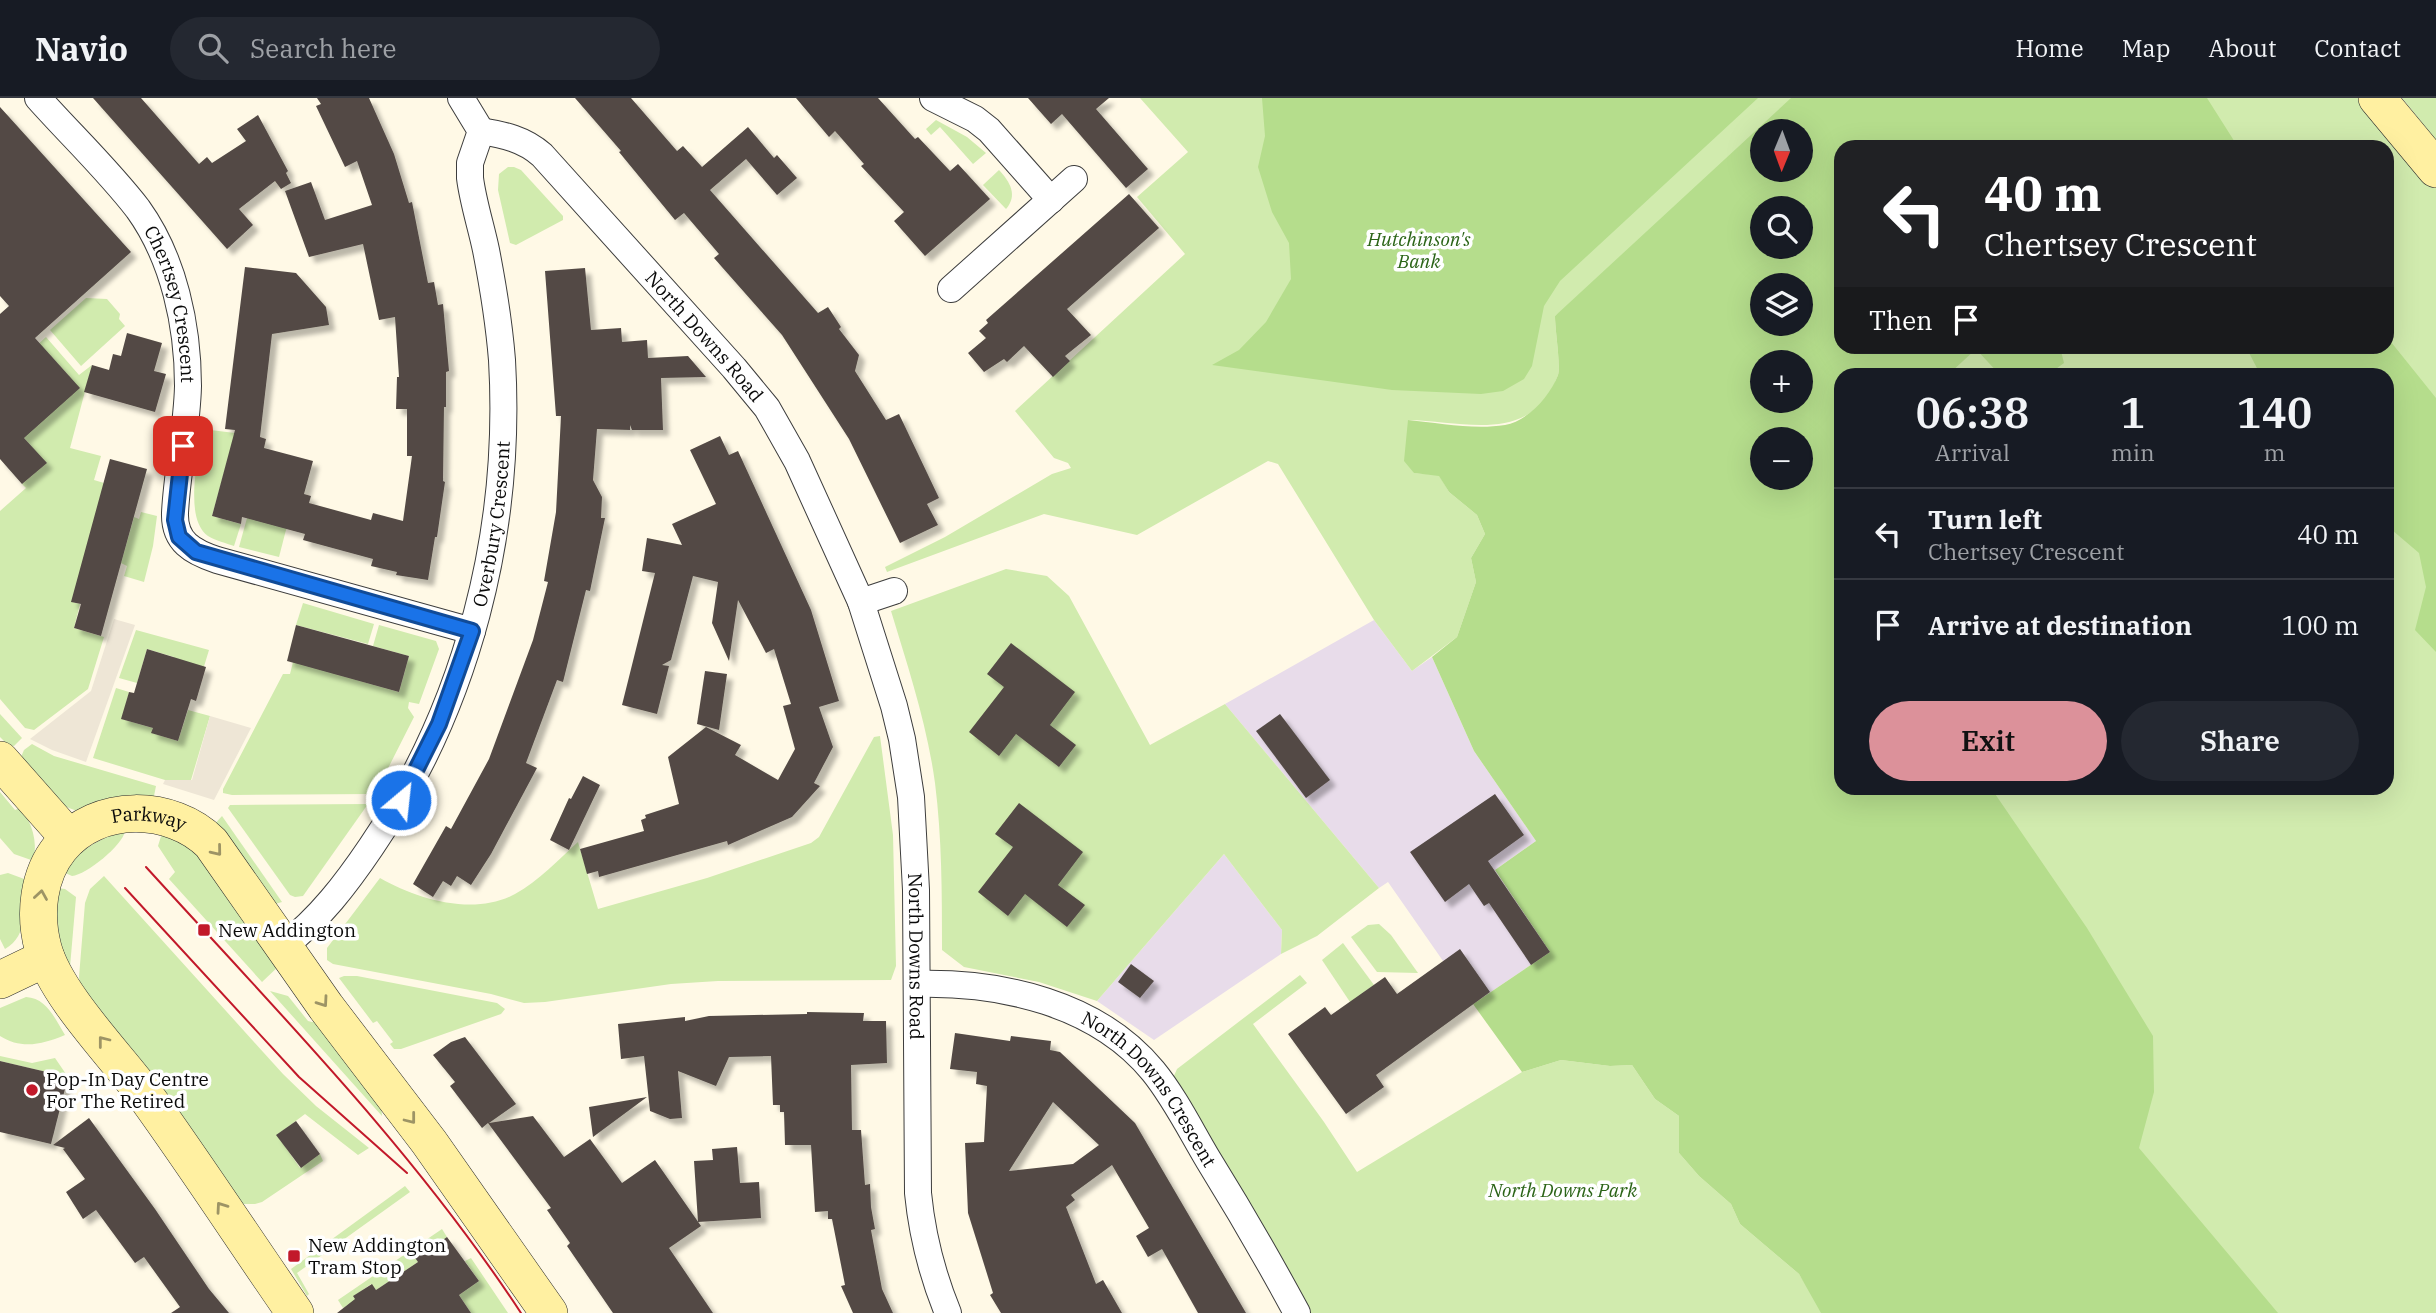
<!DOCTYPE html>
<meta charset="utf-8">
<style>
:root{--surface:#171b24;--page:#242831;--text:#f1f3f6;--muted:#9ea1a6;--line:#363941;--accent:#dc919a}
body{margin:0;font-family:"IBM Plex Serif",serif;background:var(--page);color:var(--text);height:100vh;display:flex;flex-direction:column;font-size:26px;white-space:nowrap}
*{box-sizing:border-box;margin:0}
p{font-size:23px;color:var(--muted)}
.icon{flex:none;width:38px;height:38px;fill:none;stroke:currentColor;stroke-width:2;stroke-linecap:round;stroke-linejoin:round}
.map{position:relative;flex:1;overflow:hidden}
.details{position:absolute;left:1834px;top:270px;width:560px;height:427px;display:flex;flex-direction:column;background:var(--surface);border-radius:21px;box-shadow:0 7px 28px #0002}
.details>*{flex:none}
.top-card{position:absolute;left:1834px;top:42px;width:560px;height:214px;border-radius:21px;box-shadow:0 7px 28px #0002;background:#202124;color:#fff;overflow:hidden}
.needle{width:46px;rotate:181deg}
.fabs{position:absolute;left:1750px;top:21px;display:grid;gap:14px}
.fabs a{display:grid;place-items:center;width:63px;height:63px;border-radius:50%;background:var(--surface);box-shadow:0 7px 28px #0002;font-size:35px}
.pin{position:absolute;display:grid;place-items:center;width:60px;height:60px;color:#fff;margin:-30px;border-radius:14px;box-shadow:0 4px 10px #0006}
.me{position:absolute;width:77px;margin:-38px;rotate:28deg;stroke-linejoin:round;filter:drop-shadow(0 0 5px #0008)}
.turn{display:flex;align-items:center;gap:24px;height:147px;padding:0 35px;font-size:32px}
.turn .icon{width:91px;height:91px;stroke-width:2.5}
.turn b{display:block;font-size:49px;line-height:60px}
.then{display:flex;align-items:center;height:66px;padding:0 35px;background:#0003;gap:14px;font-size:26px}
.eta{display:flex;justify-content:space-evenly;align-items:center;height:119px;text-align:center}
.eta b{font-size:42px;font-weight:600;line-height:49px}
.button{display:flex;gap:14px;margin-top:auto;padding:14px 35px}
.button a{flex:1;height:80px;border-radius:42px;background:var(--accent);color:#111;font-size:28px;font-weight:600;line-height:80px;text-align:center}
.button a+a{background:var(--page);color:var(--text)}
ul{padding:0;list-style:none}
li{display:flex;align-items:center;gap:21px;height:91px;padding:0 35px;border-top:2px solid var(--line)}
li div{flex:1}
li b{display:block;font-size:26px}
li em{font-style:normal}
header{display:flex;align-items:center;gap:42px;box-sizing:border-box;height:98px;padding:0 35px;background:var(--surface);border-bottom:2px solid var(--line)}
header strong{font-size:33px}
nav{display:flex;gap:38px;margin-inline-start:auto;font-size:24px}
.search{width:490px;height:63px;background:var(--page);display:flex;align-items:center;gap:18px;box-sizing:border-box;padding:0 24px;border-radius:38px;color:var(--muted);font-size:26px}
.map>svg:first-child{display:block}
</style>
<header>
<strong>Navio</strong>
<div class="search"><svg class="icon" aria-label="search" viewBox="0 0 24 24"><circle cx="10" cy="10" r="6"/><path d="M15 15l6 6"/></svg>Search here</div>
<nav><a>Home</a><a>Map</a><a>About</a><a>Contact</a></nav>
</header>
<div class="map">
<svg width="2436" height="1215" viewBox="0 0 2436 1215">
<defs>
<filter id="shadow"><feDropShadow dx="6" dy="6" stdDeviation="2" flood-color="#0004"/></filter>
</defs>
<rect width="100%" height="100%" fill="#fff9e6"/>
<g fill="#e8dcea">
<polygon points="1374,522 1412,573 1432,559 1474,653 1536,743 1495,772 1550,854 1473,906 1388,784 1379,790 1225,606"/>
<polygon points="1224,756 1282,832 1281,856 1154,942 1097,903"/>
</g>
<g fill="#d1ebae" fill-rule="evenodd">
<path d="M 1140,0 L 2362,0 L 2436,89 L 2436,1215 L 1910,1215 L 1563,212 L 1555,218 C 1555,232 1561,268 1558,277 C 1532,348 1464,323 1408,322 L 1414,375 L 1439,377 L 1449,394 L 1477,417 L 1485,436 L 1471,460 L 1476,484 L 1457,539 L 1412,573 L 1374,522 L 1278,366 L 1268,363 L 1137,437 L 1044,416 L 887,474 L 885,469 L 945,439 L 1052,376 L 1071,370 L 1068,365 L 1054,360 L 1015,313 L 1185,156 L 1137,99 L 1188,54 ZM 1762,33 L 1801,33 L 1801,72 L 1762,72 ZM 1841,49 L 2387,49 L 2387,248 L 1841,248 ZM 1762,110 L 1801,110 L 1801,149 L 1762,149 ZM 1762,187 L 1801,187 L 1801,226 L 1762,226 ZM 1762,264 L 1801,264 L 1801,303 L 1762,303 ZM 1841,276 L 2387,276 L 2387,690 L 1841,690 ZM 1762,341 L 1801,341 L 1801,380 L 1762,380 Z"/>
<polygon points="2402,0 2436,0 2436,42"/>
<polygon points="936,22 967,39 986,55 973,66 940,29 931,37 926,31"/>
<polygon points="508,69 514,69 521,72 563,118 563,122 516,147 510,145 498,92 499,76"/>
<path d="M 999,72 C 1010,84 1018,97 1006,111 L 983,87 Z"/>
<polygon points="86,200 107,201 120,216 119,221 125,228 81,268 50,232"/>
<polygon points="46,239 79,277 92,267 70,350 101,358 94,382 104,385 72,504 80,506 74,530 104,539 88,591 34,632 25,630 0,601 0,413 26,390 22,386 46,365 24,340 69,278 48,255 0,281"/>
<path d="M 202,331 L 235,335 L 212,418 L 241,426 L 234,448 C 226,445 216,443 208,438 C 183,420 199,359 202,331 Z"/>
<polygon points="294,401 279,459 239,449 247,420"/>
<polygon points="141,414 157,418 153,448 144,484 124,478 127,468 121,465 134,419 139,421"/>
<path d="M 1006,471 L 1047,478 L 1069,498 L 1150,647 L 1225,606 L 1379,790 L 1317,838 L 1281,856 L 1282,832 L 1224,756 L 1097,903 L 1039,884 L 964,869 L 942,852 C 942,796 942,740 935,685 C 927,626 908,569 891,513 Z"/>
<polygon points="303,505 374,526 368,546 296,527"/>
<polygon points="379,527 436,543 439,551 419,606 409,604 408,610 414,619 375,696 232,697 223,695 223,691 283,576 290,576 293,564 399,594 409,558 373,548"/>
<polygon points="136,532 209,552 202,575 172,566 174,559 147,551 137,585 119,580"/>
<polygon points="116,590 129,594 122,621 153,630 152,635 178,643 188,612 210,618 191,682 165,682 93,660"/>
<polygon points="0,616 22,640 14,648 8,647 0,639"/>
<path d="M 880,638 L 893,737 L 896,868 L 891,882 L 718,883 L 671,886 L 545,904 L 524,905 L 491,896 L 333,866 L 327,862 L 327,850 L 380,780 C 418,802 475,818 515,796 C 539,783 559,761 578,744 L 598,811 L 707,780 L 811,745 L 819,739 L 874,639 Z"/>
<path d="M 32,646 L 54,658 L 156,688 L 154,698 L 136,699 L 79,713 C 53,709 36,678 21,659 L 24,652 Z"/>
<path d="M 0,694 L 15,712 L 20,710 C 33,726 37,742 34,763 L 14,756 L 0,740 Z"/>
<polygon points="368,706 303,798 295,799 290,797 228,710 230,707"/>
<polygon points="222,718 282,804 275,806 213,728"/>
<path d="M 125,733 C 123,747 86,777 72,778 L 63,774 C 80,751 98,741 125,733 Z"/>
<polygon points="162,735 195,752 281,866 262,884 169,781 175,774 158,748"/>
<path d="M 8,775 L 27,782 C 25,805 29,838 5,851 L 0,841 L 0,777 Z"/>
<polygon points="104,778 283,976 316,1008 369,1050 358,1057 305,1016 277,1037 300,1070 320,1056 323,1063 262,1104 255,1106 239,1106 80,888 79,879 85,805 90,791"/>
<polygon points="57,790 65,791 76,799 70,869 55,843"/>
<polygon points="1379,826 1391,837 1418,875 1377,874 1351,839 1368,827"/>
<polygon points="1343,845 1374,887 1350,904 1322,862"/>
<polygon points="1300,877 1307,885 1253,926 1324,1024 1357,1074 1522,974 1561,962 1610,968 1632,967 1655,1001 1679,1018 1679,1055 1699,1078 1731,1106 1740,1126 1799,1176 1821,1211 1821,1215 1309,1215 1173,980 1177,971"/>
<polygon points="344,878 357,878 497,905 505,911 501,916 401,951 394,951 390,946 393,944 377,923 373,925 339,880"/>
<polygon points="270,893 288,898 308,923 312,924 321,921 381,1007 382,1018"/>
<path d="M 26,899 C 47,900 55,921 65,937 C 43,946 22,952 0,938 L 0,910 Z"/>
<polygon points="0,958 32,965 55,960 68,979 0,963"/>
<polygon points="405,1088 410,1094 297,1175 309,1196 307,1198 291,1171"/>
<polygon points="442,1131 447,1139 434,1148 431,1145 414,1157 418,1164 376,1192 371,1186 354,1198 356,1202 343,1210 338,1202"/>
<polygon points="471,1160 508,1215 471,1215 459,1197 479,1183 465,1163"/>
</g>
<g fill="#b5dd8c" fill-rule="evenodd">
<polygon points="1262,0 1758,0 1560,183 1544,208 1532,268 1524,281 1503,293 1481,296 1392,292 1212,267 1239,252 1266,224 1291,181 1289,145 1272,114 1258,69 1265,38"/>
<path d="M 1791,0 L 2207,0 L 2238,49 L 2039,49 L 2034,47 L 2031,49 L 1841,49 L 1841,248 L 2060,249 L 2064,265 L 2049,276 L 1999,276 L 1976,251 L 1949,276 L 1841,276 L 1841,690 L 1991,690 L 2087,830 L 2153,938 L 2154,994 L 2139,1050 L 2278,1215 L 1821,1215 L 1799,1176 L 1740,1126 L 1731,1106 L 1699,1078 L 1679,1055 L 1679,1018 L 1655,1001 L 1632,967 L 1610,968 L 1561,962 L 1522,974 L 1473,906 L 1550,854 L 1495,772 L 1536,743 L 1474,653 L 1432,559 L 1457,539 L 1476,484 L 1471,460 L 1485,436 L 1477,417 L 1449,394 L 1439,378 L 1414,375 L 1404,363 L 1408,322 C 1439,325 1474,332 1505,327 C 1528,323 1550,298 1558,277 C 1561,268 1555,232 1555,218 ZM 1762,33 L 1801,33 L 1801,72 L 1762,72 ZM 1762,110 L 1801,110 L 1801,149 L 1762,149 ZM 1762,187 L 1801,187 L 1801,226 L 1762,226 ZM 1762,264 L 1801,264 L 1801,303 L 1762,303 ZM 1762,341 L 1801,341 L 1801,380 L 1762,380 Z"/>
<polygon points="2387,239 2436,300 2436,554 2415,532 2426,489 2419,455 2392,432 2387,432 2387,276 2260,276 2246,249 2387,248"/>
</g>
<g fill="#eee6d6">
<polygon points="114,521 135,527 86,664 52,652 30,641 91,593"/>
<polygon points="210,618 251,630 214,702 163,686 165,682 192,682"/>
</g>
<g fill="#534a45" fill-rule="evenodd" filter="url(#shadow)">
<polygon points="93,0 141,0 199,66 207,59 212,65 246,43 237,31 258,17 288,73 286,75 291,85 281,91 275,83 239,111 253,127 227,151"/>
<polygon points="317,0 369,0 394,56 409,105 412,104 428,185 434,184 438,207 443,206 449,273 446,274 446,309 444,309 443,383 445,384 437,439 435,439 428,482 396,477 397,474 371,468 373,461 303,442 305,436 242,419 241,426 212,418 235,332 225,331 245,169 296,175 326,209 329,227 272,236 260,339 266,341 264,350 313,363 304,396 311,398 309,405 371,422 373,415 403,423 412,358 407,358 407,311 396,311 397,279 399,279 395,219 379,222 363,146 309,159 285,93 311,84 325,122 372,107 357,63 345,69 316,8 321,6"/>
<polygon points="575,0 631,0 677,53 683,48 702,69 748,29 774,60 777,57 797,80 777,97 746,61 710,92 818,215 828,209 841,229 839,231 859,257 855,273 886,322 899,316 939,400 927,406 938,427 900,445 849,341 782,237 714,160 719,156 684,115 675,122 619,54 621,53"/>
<polygon points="796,0 878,0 915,41 918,39 950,73 958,66 990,101 925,158 894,123 904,114 861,68 864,66 835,33 829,39"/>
<polygon points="1028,0 1109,0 1096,11 1148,71 1126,90 1062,16 1051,26"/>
<polygon points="0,9 131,154 35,240 80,290 24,340 47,365 22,386 0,361 0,216 9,208 0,198"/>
<polygon points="1129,96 1159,130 1067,211 1091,237 1065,258 1070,263 1053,279 1024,248 1007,264 1004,261 984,274 968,255 986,240 979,233 988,225 986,222"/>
<polygon points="585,170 591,232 621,230 622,244 647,242 648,260 688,258 706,279 661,280 663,332 632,332 630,327 630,332 597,331 593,382 602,399 601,420 605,420 590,493 586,492 563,584 557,582 526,665 537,670 491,756 471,787 457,778 451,788 443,783 433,799 413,786 446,728 451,731 489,661 533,542 548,484 544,483 556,414 561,318 556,318 545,173"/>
<polygon points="127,235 162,245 154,273 166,276 155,314 84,294 92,267 109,272 113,256 121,258"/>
<polygon points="720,338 729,357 738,353 811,512 839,603 819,609 833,649 814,685 820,688 792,719 728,747 727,743 599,779 598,773 587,776 580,751 644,733 641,722 646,720 645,717 679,706 668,659 706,629 741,647 735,657 778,682 795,651 783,608 791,606 774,551 766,555 738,502 729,563 712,525 718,484 693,478 671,562 662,567 669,568 657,616 622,607 655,475 642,473 647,440 682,447 672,426 716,406 690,352"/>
<polygon points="110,361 147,371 101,538 74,530 81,506 71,504"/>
<polygon points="296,527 409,558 399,594 287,563"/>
<polygon points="1011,545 1075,594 1050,627 1076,647 1059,669 1016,636 999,658 969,634 1004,589 987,576"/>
<polygon points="147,551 206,569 196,603 191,601 178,643 151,635 153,630 121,621 129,594 134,595"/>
<polygon points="705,573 727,576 719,632 697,626"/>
<polygon points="1280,616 1330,682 1306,700 1256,633"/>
<polygon points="583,678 600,687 569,752 550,742 569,700 571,701"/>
<polygon points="1495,696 1524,737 1488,763 1550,854 1531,867 1489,805 1484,808 1469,786 1445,804 1410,754"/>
<polygon points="1019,705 1083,754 1058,787 1085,807 1067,829 1025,796 1008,818 978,794 1013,749 995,736"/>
<polygon points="1460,851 1490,894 1376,977 1384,989 1346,1016 1288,936 1325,909 1331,917 1385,879 1397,896"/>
<polygon points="1131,866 1154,883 1140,900 1118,884"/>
<polygon points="807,914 864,915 863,923 886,923 887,965 851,967 852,1032 861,1032 865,1087 870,1086 871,1109 875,1131 871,1132 882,1191 893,1215 853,1215 841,1188 845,1187 832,1121 828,1121 828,1113 815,1114 811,1047 785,1047 784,1014 780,1014 780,1007 773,1007 771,958 729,959 716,988 678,973 682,1020 670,1021 650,1013 644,958 621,961 618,926 685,919 685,923 709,918 807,916"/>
<path d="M 955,935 L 1010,943 L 1011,938 L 1051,943 L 1050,952 L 1060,954 L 1135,1025 L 1246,1215 L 1198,1215 L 1162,1151 L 1148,1159 L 1136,1138 L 1149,1130 L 1112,1067 L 1071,1097 L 1075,1102 L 1066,1109 L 1096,1186 L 1103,1182 L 1122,1215 L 1001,1215 L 990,1197 L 993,1195 L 968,1115 L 965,1045 L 984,1044 L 987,988 L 976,986 L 977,974 L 950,971 ZM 1053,1004 L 1099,1047 L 1073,1066 L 1009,1073 Z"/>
<polygon points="465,939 516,1006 489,1025 533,1018 564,1059 590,1041 622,1085 655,1062 701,1128 669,1150 713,1215 613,1215 567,1148 570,1145 547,1112 551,1110 488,1025 482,1030 450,988 455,984 433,957 451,944"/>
<polygon points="0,963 68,979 51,1046 0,1034"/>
<polygon points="647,999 593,1039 589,1009"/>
<polygon points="89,1020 155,1111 209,1191 229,1215 171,1215 180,1209 144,1159 135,1165 96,1112 83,1121 66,1094 85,1081 63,1051 65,1050 53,1047"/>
<polygon points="296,1023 320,1056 301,1070 276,1037"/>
<polygon points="737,1049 740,1085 759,1084 761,1120 698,1124 694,1063 713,1062 712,1051"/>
<polygon points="447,1139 479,1183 459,1197 471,1215 337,1215 355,1201 353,1198 372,1186 376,1192 418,1164 413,1157 432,1145 434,1148"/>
</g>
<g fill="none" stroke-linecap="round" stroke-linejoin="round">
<defs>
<g id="street">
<path id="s1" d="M 38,0 C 71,37 108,72 138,111 C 174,161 188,228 188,288 C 187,331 177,373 175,415 C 174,444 193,454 217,462 L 472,533"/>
<polyline points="933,0 975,21 989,32 1051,102"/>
<path id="s2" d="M 481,33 C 504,37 524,41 542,57 L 734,270 L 767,310 L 797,363 L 861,504 L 894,608 L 902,641 L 911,699 L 916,792 L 918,1095 C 922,1136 932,1176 948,1215"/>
<polyline points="951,191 1074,81"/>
<polyline points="861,504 894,493"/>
<path id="s3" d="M 284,848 C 320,820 346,786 371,749 C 468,607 512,433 502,262 C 499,225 493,188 486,152 C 481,128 473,104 470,80 L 470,65 L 481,33 L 461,0"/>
<path id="s4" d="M 917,886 C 1002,884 1097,905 1153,973 C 1175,1000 1191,1033 1209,1063 C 1240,1113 1269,1163 1297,1215"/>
</g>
<g id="secondary">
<polyline points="2377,0 2436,71"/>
<polyline points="0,662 69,740"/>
<polyline points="0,882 46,860"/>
<path id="s5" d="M 295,1215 C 245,1143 197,1069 145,997 C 116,958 55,896 43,850 C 34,816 38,777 60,750 C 97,704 172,706 211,745 L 326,909 L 429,1044 L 549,1215"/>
</g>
</defs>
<use href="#street" stroke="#3d3d3d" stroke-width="28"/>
<use href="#secondary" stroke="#2c2c2c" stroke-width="38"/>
<use href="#street" stroke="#fff" stroke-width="26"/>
<use href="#secondary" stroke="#fff0a1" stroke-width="37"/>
<g stroke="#c2192a" stroke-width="2">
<path d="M 146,769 C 276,912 414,1052 521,1215"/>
<polyline points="125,790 299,979 407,1075"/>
</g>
</g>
<defs><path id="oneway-chevron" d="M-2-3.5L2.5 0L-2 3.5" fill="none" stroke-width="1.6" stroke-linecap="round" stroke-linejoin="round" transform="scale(1.75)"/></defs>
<g stroke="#9d9465">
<use href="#oneway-chevron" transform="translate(217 753) rotate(51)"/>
<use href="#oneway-chevron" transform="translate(41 797) rotate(-81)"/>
<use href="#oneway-chevron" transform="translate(323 904) rotate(55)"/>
<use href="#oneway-chevron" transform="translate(103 943) rotate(-128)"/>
<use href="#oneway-chevron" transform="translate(411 1021) rotate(52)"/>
<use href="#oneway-chevron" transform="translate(221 1109) rotate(-125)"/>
</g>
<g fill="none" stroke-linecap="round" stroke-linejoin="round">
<defs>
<polyline id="route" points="183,348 175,422 179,439 196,454 472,533 439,626 401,702"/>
</defs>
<use href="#route" stroke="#114b97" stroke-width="18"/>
<use href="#route" stroke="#1a73e8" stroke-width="12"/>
</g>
<g fill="#c2192a" stroke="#fff" stroke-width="2.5">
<rect x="197" y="825" width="14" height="14" rx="3.5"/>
<circle cx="32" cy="992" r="7"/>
<rect x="287" y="1151" width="14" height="14" rx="3.5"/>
</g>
<g text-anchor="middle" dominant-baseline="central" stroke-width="7" stroke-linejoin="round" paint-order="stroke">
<g font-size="19" font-style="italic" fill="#2b6417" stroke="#fff">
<text x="1419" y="141">Hutchinson's<tspan x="1419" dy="22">Bank</tspan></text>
<text x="1563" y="1092">North Downs Park</text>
</g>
<g font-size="19" fill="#0a0a0a" stroke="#fff">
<text stroke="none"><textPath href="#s1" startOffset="252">Chertsey Crescent</textPath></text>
<text stroke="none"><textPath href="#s2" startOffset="310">North Downs Road</textPath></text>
<text stroke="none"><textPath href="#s3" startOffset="481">Overbury Crescent</textPath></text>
<text stroke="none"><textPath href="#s5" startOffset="649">Parkway</textPath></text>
<text stroke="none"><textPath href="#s2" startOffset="982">North Downs Road</textPath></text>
<text stroke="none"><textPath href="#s4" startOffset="271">North Downs Crescent</textPath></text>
</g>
<g font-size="19" fill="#0a0a0a" stroke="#fff" text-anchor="start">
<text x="218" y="832">New Addington</text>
<text x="46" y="981">Pop-In Day Centre<tspan x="46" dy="22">For The Retired</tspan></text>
<text x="308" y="1147">New Addington<tspan x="308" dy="22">Tram Stop</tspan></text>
</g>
</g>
</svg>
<div class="fabs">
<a><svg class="needle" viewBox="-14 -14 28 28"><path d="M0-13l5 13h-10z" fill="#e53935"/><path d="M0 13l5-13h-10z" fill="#9ea1a6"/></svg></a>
<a><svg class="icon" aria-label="search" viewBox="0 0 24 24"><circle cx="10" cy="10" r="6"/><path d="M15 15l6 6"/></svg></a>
<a><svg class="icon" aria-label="layers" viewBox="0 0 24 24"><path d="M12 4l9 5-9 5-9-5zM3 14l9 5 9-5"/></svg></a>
<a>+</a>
<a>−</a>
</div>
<div class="pin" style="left:183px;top:348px;background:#d93025"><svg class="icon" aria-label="arrive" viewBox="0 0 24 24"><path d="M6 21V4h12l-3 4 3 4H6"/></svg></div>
<svg class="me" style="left:401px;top:702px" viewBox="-20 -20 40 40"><circle r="17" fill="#1a73e8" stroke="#fff" stroke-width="3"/><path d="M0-11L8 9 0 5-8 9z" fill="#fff"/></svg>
<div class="top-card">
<div class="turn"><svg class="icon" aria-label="left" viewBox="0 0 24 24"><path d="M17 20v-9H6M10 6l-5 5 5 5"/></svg><div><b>40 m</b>Chertsey Crescent</div></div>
<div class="then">Then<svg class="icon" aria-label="arrive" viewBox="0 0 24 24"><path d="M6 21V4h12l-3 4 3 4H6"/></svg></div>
</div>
<section class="details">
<div class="eta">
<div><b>06:38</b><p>Arrival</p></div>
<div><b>1</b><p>min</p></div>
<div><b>140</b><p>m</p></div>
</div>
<ul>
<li><svg class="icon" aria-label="left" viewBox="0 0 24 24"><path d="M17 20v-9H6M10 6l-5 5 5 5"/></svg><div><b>Turn left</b><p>Chertsey Crescent</p></div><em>40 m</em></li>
<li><svg class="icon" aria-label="arrive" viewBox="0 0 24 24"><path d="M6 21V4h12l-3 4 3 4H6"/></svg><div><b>Arrive at destination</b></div><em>100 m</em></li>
</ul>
<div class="button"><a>Exit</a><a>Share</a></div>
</section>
</div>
